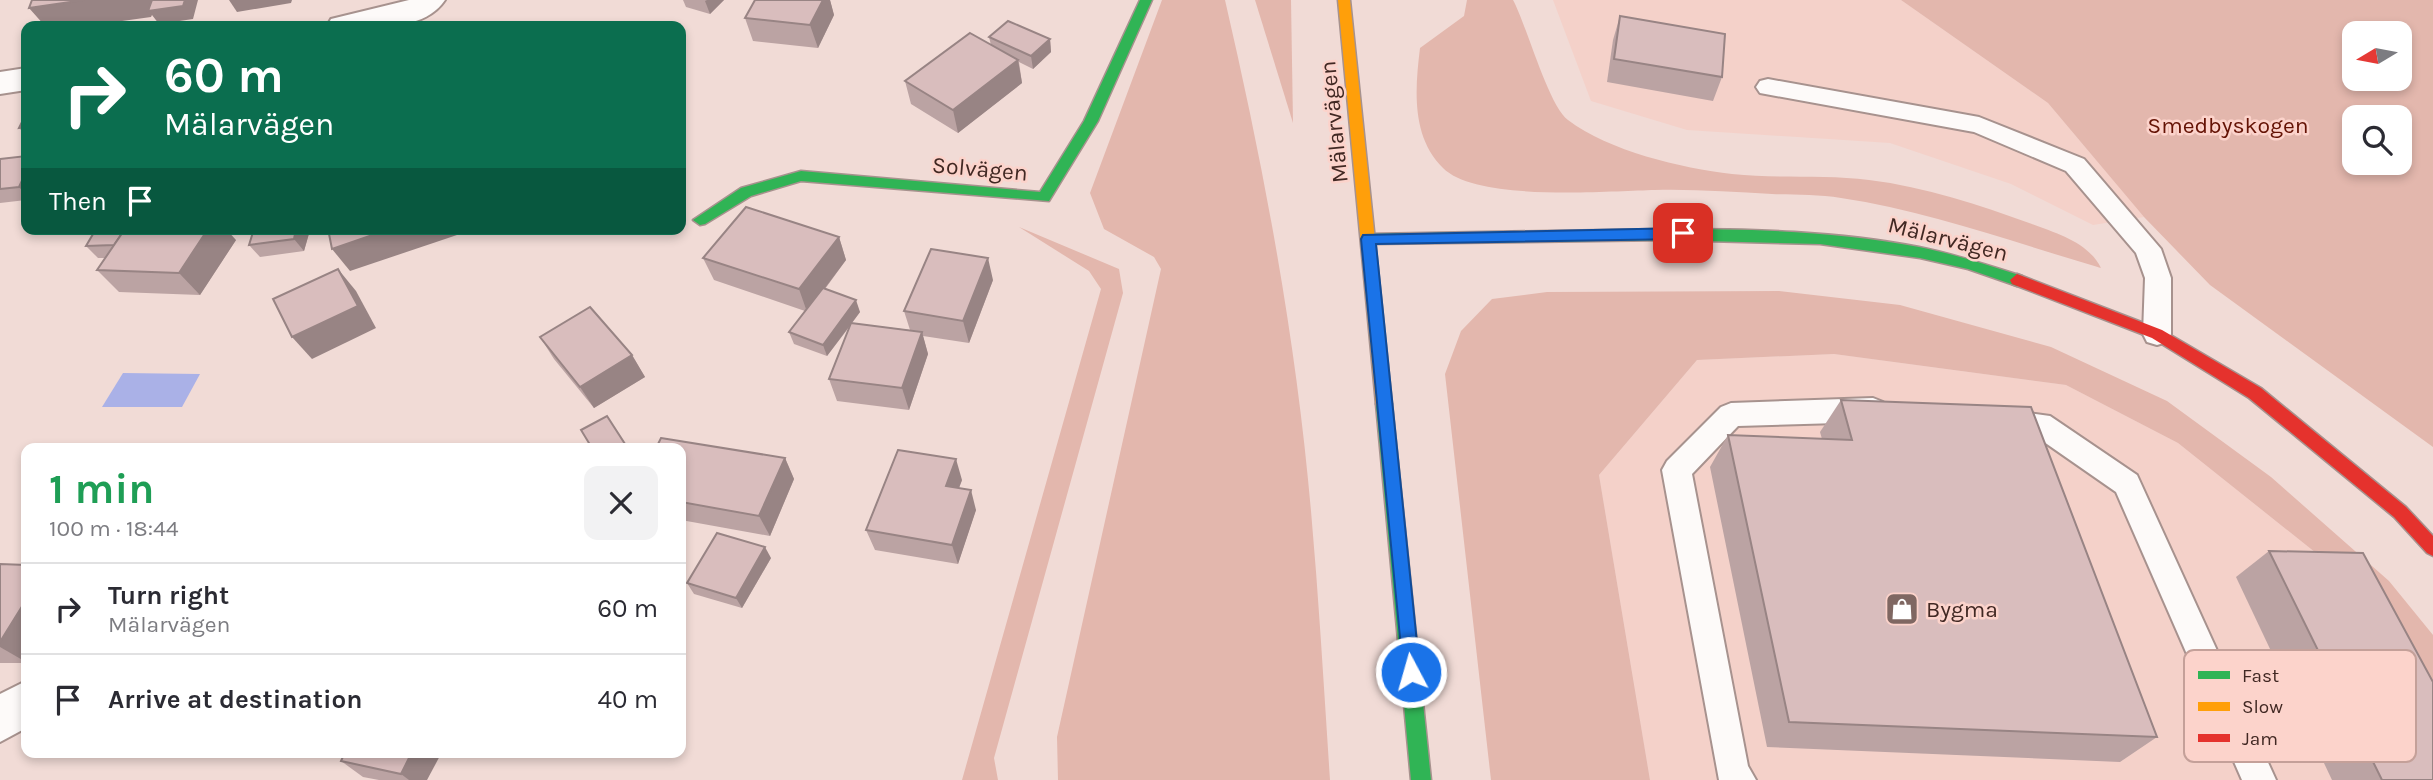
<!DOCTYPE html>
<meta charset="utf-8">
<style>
:root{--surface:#fff;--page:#f2f2f3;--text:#2b2b33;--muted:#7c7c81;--line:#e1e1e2}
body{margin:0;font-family:Karla,sans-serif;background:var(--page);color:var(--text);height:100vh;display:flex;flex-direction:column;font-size:26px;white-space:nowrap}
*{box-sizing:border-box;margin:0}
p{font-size:23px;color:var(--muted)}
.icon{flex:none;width:38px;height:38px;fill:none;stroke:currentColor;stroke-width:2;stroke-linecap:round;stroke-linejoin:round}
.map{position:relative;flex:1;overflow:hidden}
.sheet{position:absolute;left:21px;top:443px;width:665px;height:315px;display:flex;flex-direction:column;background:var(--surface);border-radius:14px;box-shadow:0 4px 10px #0003}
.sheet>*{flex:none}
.banner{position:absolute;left:21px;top:21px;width:665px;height:214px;border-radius:14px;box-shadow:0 4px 10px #0003;background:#0b6e4f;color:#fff;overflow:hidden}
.needle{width:46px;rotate:260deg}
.controls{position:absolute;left:2342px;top:21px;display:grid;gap:14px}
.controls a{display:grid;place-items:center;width:70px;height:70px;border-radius:14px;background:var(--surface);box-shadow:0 4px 10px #0003;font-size:35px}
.pin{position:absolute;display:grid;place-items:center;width:60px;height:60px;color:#fff;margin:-30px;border-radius:14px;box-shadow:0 4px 10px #0006}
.me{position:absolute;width:77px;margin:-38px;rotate:354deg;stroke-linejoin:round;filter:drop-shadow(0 0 5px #0008)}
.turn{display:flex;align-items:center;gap:24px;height:147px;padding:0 28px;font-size:32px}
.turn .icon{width:91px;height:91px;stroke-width:2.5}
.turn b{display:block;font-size:49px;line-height:60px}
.then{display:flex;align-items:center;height:66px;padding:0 28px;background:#0003;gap:14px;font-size:26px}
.round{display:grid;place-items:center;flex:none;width:74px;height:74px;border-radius:14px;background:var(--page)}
.head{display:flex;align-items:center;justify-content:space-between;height:119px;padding:0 28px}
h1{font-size:42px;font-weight:700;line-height:52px;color:#1e9e55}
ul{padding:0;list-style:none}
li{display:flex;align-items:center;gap:21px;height:91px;padding:0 28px;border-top:2px solid var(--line)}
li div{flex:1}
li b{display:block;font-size:26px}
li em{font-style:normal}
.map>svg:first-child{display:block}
</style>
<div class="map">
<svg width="2433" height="780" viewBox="0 0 2433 780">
<rect width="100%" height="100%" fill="#f1dbd6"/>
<g fill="#f4d1c9">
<polygon points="1553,0 1901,0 2048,103 2144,217 2093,225 2011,184 1890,143 1687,130 1591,101"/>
<polygon points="1834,354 2066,385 2178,443 2326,561 2433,780 1650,780 1599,475 1697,360"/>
</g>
<g fill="#e3b7ad" fill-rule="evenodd">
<path d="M 1162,0 L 1225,0 C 1264,168 1296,339 1311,511 C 1319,600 1324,690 1330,780 L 1058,780 L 1057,737 L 1161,269 L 1154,257 L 1104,229 L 1090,193 Z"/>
<polygon points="1255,0 1291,0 1293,123"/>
<path d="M 1467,0 L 1513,0 C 1527,26 1548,105 1568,120 C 1609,151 1681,168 1732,174 C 1777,179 1824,174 1869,180 C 1926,187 1979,205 2032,224 C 2058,234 2088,242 2101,268 C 2015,243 1929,211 1841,198 C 1818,194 1794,195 1772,194 C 1733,192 1694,189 1655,190 C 1607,191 1477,202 1443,168 C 1411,136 1415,89 1420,48 L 1464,16 Z"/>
<path d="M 1901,0 L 2433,0 L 2433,447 L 2210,285 L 2144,217 L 2048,103 ZM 2354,33 L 2399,33 L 2399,79 L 2354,79 ZM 2399,117 L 2399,163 L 2354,163 L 2354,117 Z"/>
<polygon points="1019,227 1119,269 1123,293 994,758 998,780 962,780 1101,289 1089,271"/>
<polygon points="1779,291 1900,305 2051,347 2167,401 2271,477 2389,581 2433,635 2433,769 2326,561 2178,443 2066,385 1834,354 1697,360 1599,475 1650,780 1491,780 1445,374 1461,331 1492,299 1547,292"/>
</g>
<polygon fill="#aab1e7" points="123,373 200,374 182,407 102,407"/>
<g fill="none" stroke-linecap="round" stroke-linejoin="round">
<defs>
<g id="lane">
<polygon points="1768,79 1979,117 2084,159 2161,249 2171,278 2171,334 2167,342 2157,345 2147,342 2143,334 2145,278 2136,253 2066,171 1974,132 1760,93 1756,87 1760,81"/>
<polygon points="1873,398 1883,402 1887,410 1883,418 1873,422 1738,426 1692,474 1748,766 1756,780 1719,780 1662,470 1667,461 1721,407 1731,403"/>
<polygon points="2000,409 2050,416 2137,475 2276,780 2242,780 2116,492 2034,435 1990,429 1986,421 1990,413"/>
</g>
<g id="street">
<path d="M 409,0 L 445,0 C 423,34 361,28 327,26 L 331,19 Z"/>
<polygon points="26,68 26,90 0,94 0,72"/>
<polygon points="26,681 26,728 0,742 0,694"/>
</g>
<g id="fast">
<polygon points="1140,0 1152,0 1098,121 1049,201 801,181 751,196 705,224 700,225 693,220 741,188 801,171 1040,192 1084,121"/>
<path d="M 1668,229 C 1752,229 1837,231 1919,247 C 1954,254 1988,265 2022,276 L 2024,280 L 2017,286 L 1968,269 L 1920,258 L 1820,244 L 1668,240 L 1368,244 L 1361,239 L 1368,234 Z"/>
<polygon points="1384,398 1390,399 1392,404 1431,780 1411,780 1376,404 1378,399"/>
</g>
<polygon id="slow" points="1338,0 1350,0 1392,404 1390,409 1378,409 1376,404"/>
<polygon id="jam" points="2017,274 2162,330 2261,388 2406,507 2433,536 2433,556 2427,553 2394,517 2249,398 2152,338 2012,284 2010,280"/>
</defs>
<use href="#lane" stroke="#a7928e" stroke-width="4"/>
<use href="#street" stroke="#a7928e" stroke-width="4"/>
<use href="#fast" stroke="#a7928e" stroke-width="3"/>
<use href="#slow" stroke="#a7928e" stroke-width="3"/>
<use href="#jam" stroke="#a7928e" stroke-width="3"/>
<use href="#lane" fill="#fdfaf9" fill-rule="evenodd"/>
<use href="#street" fill="#fdfaf9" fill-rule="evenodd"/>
<use href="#fast" fill="#30b455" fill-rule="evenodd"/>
<use href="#slow" fill="#ff9f0a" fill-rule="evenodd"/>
<use href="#jam" fill="#e5322d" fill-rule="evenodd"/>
</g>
<g fill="#bba3a3">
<polygon points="683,0 724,0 710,14 686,7"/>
<polygon points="755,0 830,0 834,15 818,48 753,41 745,18"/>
<polygon points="1620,16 1722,77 1713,101 1607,82 1613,40"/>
<polygon points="989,37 1050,39 1051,52 1033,69 1019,62 1022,83 958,133 911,104 905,81 991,45"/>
<polygon points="26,114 26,135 19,128"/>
<polygon points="26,156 26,200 0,203 0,159"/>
<polygon points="310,230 304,251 260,257 249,245"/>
<polygon points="839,237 846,260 825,289 860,312 852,323 910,330 904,311 993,280 969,343 923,336 928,354 909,410 837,401 829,379 850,326 827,356 794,344 789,332 805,311 714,280 703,258"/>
<polygon points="236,240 200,295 119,292 97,270 105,258 98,258 86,246"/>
<polygon points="540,337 632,355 645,377 594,408 554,359"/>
<polygon points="1841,400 2157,737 2120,762 1767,747 1710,467 1728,435 1822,439 1820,432"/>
<polygon points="681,448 785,458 794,479 770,536 681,520"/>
<polygon points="962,480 959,488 976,510 958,564 875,550 866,530"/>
<polygon points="2269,551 2433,780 2332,780 2236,577"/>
<polygon points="771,558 742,608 694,594 687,583"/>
<polygon points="0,564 26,565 26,663 0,663"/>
<polygon points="345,752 427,780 379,780 363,777 341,761"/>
</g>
<g fill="#988484">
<polygon points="84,0 198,0 193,19 159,24 152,15 151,17 86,26 45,26 29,8"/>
<polygon points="229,0 292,0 291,3 237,12"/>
<polygon points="707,0 724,0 710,14 705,1"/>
<polygon points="823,0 830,0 834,15 818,48 810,25"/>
<polygon points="1050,39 1051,52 1033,69 1031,56"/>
<polygon points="1018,60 1022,83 958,133 953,110"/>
<polygon points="26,172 26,195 19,187"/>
<polygon points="208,229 226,229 236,240 200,295 179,273"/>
<polygon points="296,229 310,230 304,251 294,239"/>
<polygon points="390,229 455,229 457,235 350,271 332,249"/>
<polygon points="839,237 846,260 807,312 799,289"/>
<polygon points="988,258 993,280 969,343 963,321"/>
<polygon points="338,269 356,291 376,328 312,359 292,337"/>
<polygon points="856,300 860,312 827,356 823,345"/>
<polygon points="922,332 928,354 909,410 902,388"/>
<polygon points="632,355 645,377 594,408 580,387"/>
<polygon points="607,416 628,448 618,448"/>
<polygon points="785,458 794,479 770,536 759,516"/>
<polygon points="956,459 962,480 952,506 946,486"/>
<polygon points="971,490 976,510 958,564 952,545"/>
<polygon points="765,547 771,558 742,608 736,598"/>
<polygon points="26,600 26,662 0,647 0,642"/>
<polygon points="412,752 442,752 427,780 409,780 401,774"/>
</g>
<g fill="#d9bdbd" stroke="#988484" stroke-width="2">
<polygon points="32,0 84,0 29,8"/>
<polygon points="152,0 185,0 183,6 148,11"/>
<polygon points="755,0 823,0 810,25 745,18"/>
<polygon points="1620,16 1725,34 1722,77 1614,59"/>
<polygon points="1008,21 1050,39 1031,56 989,37"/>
<polygon points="970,33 1018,60 953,110 905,81"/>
<polygon points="26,114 26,127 19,128"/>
<polygon points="26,156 26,172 19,187 0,189 0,159"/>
<polygon points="746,207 839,237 799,289 703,258"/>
<polygon points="96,229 125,229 114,245 86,246"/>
<polygon points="125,229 208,229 179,273 97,270"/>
<polygon points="254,229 296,229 294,239 249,245"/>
<polygon points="328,229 390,229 332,249"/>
<polygon points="931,249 988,258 963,321 904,311"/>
<polygon points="338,269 358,306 292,337 273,299"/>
<polygon points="823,288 856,300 823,345 789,332"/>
<polygon points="590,307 632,355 580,387 540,337"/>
<polygon points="851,323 922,332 902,388 829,379"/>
<polygon points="1841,400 2031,407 2157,737 1789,722 1728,435 1852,440"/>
<polygon points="607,416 625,444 618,448 592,448 581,430"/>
<polygon points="661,438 785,458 759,516 681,502 681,448 656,448"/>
<polygon points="898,450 956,459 946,486 971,490 952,545 866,530"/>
<polygon points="717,533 765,547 736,598 687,583"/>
<polygon points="2269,551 2363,553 2433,682 2433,780 2382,780"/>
<polygon points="0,564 26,565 26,600 0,642"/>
<polygon points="345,752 412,752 401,774 341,761"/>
</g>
<polygon fill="#1a73e8" stroke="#114b97" stroke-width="2" points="1683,228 1690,233 1683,239 1376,244 1420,672 1417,678 1411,680 1404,678 1361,239 1363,235"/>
<defs>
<symbol id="shop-square" viewBox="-11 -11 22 22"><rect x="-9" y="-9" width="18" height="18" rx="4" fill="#7f6762" stroke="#fcd3cb"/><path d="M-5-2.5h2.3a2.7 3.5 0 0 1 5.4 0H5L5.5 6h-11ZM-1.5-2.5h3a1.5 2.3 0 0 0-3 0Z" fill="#fff"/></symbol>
</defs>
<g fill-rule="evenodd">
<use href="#shop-square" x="1883" y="590" width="38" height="38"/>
</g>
<g text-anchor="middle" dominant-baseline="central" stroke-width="5" stroke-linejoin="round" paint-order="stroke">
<g font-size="23" fill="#412823" stroke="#fcd3cb">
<text transform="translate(1334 122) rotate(-96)">Mälarvägen</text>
<text transform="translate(980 169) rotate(5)">Solvägen</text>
<text transform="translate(1948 239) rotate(14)">Mälarvägen</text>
</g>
<g font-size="23" fill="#641204" stroke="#fcd3cb">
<text x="2228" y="125">Smedbyskogen</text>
</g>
<g font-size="23" fill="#412823" stroke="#fcd3cb" text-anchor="start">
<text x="1926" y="609">Bygma</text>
</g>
</g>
<rect x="2184" y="650" width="232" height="112" rx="10" fill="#fcd3cb" stroke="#c4a099" stroke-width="2"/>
<rect x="2198" y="671" width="32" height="8" fill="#30b455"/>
<rect x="2198" y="702" width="32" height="9" fill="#ff9f0a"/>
<rect x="2198" y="734" width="32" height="8" fill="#e5322d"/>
<g font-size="19" fill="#412823">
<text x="2242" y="682">Fast</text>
<text x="2242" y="713">Slow</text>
<text x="2242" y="745">Jam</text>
</g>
</svg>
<div class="controls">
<a><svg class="needle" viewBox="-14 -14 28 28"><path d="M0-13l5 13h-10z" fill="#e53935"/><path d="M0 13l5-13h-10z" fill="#7c7c81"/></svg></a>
<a><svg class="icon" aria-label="search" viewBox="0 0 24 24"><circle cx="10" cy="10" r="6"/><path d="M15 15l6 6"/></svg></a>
</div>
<div class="pin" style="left:1683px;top:233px;background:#d93025"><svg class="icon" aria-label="arrive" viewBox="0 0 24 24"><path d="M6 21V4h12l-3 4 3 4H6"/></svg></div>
<svg class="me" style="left:1411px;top:672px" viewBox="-20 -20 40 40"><circle r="17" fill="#1a73e8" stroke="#fff" stroke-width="3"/><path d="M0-11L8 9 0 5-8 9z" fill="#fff"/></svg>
<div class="banner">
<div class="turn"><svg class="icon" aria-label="right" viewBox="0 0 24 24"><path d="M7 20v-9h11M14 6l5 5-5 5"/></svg><div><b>60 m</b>Mälarvägen</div></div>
<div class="then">Then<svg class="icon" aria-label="arrive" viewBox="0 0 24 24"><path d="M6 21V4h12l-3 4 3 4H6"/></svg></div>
</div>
<section class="sheet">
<div class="head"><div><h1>1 min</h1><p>100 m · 18:44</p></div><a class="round"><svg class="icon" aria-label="close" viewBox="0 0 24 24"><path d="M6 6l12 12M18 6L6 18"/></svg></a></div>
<ul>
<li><svg class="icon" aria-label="right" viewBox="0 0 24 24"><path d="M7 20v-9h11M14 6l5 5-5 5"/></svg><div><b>Turn right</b><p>Mälarvägen</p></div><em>60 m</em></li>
<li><svg class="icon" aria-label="arrive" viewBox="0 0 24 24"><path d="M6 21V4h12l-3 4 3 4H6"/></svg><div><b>Arrive at destination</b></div><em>40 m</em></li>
</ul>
</section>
</div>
